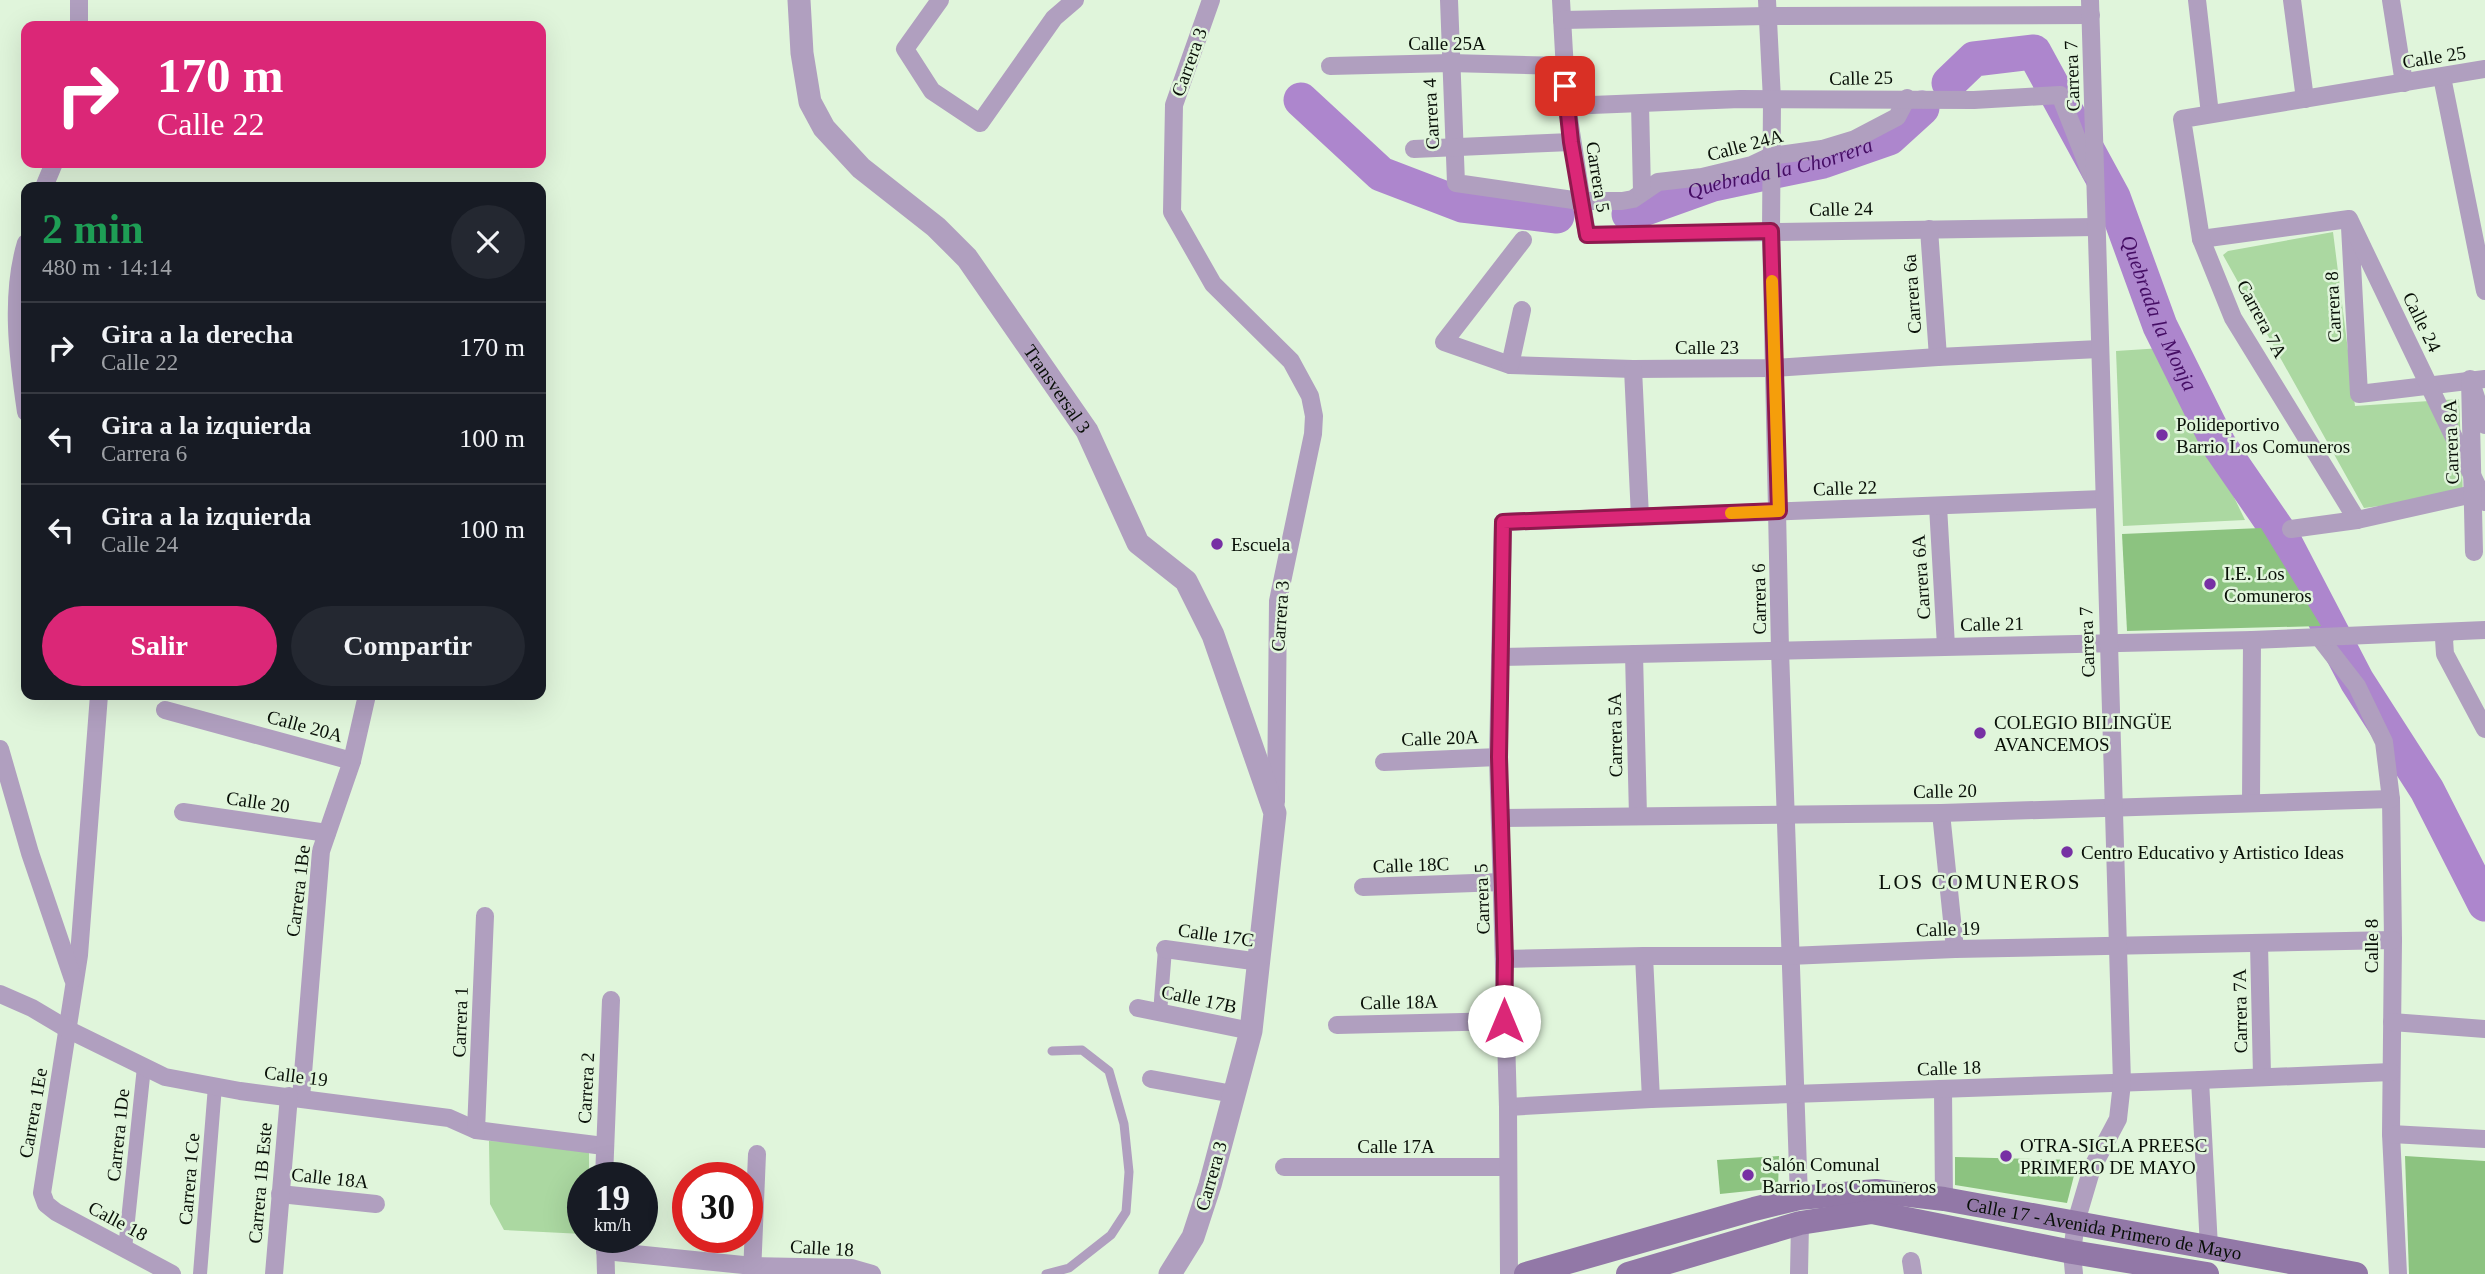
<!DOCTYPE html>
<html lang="es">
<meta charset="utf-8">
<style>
:root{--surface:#171b24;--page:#242831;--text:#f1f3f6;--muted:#9ea1a6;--line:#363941;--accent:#db2777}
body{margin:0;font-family:Georgia,serif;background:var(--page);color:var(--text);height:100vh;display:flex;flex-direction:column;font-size:26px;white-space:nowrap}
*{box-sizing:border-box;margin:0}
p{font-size:23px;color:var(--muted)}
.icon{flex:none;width:38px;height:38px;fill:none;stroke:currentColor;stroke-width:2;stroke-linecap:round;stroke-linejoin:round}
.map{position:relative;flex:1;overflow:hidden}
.sheet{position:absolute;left:21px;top:182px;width:525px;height:518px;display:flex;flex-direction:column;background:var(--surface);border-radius:14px;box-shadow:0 7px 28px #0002}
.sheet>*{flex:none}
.guide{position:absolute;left:21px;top:21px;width:525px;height:147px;border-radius:14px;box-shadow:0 7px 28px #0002;background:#db2777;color:#fff;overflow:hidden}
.speed{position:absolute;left:567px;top:1162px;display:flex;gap:14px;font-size:35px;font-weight:700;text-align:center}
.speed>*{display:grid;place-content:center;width:91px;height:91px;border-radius:50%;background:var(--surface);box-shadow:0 7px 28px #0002;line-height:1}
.speed small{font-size:18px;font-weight:400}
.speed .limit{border:10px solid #d22;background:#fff;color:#111}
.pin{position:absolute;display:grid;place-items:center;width:60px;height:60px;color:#fff;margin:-30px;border-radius:14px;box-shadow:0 4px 10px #0006}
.me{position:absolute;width:77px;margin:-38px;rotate:0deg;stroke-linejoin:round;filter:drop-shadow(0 0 5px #0008)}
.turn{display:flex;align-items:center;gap:24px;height:147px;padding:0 21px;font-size:32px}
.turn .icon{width:91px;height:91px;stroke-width:2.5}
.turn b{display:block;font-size:49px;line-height:60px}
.round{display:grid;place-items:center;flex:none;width:74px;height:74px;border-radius:37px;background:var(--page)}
.headline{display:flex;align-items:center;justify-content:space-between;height:119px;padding:0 21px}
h1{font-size:42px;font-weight:700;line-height:52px;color:#1e9e55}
.button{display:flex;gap:14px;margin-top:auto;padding:14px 21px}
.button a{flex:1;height:80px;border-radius:42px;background:var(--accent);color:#fff;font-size:28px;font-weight:700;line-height:80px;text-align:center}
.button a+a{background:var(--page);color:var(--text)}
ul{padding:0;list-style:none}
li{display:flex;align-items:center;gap:21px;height:91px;padding:0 21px;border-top:2px solid var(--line)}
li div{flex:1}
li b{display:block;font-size:26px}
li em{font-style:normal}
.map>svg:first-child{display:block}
</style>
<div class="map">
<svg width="2485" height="1274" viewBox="0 0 2485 1274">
<rect width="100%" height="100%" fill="#e0f5db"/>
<g fill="#abd8a1">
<polygon points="2333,232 2355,406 2459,399 2463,495 2364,508 2223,255 2228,251"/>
<polygon points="2162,348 2245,520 2123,526 2116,351"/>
<polygon points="489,1141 589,1145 589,1178 583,1178 583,1234 504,1230 490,1204"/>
</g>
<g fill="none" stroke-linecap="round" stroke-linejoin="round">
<g stroke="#ad86cd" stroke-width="35">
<path id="s1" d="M 1949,83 L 1974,59 L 2034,52 L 2113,197 L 2160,326 L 2219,445 L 2281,535 L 2357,681 L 2427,790 L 2485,904"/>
<polyline points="1301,100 1381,174 1462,205 1557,216"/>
<path id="s2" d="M 1629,214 L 1713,184 L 1823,161 L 1889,138 L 1922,108"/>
</g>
</g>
<g fill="#8cc380">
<polygon points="2261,528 2321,626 2127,631 2122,534"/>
<polygon points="1779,1156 1778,1188 1720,1194 1717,1160"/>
<polygon points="2405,1156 2485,1161 2485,1274 2409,1274"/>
<polygon points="1955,1157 2078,1160 2067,1203 1955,1185"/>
</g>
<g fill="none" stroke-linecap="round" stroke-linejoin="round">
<polyline stroke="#b09fbf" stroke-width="9" points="1046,1274 1069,1268 1111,1235 1126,1212 1129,1172 1124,1124 1109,1071 1082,1050 1052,1051"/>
<g stroke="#b09fbf" stroke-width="14">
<polyline points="1160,1013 1165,949"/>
<polyline points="125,1249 144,1067"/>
<polyline points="200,1274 215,1086"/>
</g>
<g stroke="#b09fbf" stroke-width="18">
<polyline points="79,0 79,26"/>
<polyline points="940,0 905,49 932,91 980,123 1054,18 1075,0"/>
<polyline points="1211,0 1174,105 1172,212 1213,284 1291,361 1310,396 1314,416 1313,434 1278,601 1276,802"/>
<polyline points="1449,0 1456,183 1580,201 1622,201 1633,199 1658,182 1702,177 1752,165 1771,156 1822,149 1855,139 1897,117 1907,98"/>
<polyline points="1561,0 1567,106 1587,235 2096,227"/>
<polyline points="1767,0 1772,100 1771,231 1780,650 1799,1198"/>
<polyline points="2197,0 2210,114"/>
<polyline points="2292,0 2305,99"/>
<polyline points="2391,0 2404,83"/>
<polyline points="1562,20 1767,16 2091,15"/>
<polyline points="1330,66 1450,63 1564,66"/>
<polyline points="2442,77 2485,291"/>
<polyline points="1640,104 1642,192"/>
<polyline points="1567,106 1740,99 1974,100 2060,95 2091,174"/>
<polyline points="1414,149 1571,142"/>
<polyline points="44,187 54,163"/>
<polyline points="2350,227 2359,394 2485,379"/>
<polyline points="1929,229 1938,357"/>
<polyline points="2201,239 2349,219 2485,502"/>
<polyline points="1523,240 1444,342 1510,365 1633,369 1774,368 1938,357 2099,349"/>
<path d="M 26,243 C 10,295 18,358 26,412"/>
<polyline points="1510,365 1522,310"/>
<polyline points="1633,369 1640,517"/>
<polyline points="1938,506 1946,646"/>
<polyline points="2357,520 2233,318 2201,239 2182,119 2485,69"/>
<polyline points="2291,529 2357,520 2473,494 2483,494"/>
<polyline points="2474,552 2470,379 2485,425"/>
<polyline points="2448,632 2444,639 2445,654 2485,729"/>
<polyline points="2319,637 2357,686 2384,742 2391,799 2393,940 2391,1134 2398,1274"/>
<polyline points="1634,654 1638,816"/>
<polyline points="1500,657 2252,640 2485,630"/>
<polyline points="99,695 79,955 42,1193 46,1204 56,1212 172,1274"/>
<polyline points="165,710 352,761"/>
<polyline points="0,749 30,853 73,979"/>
<polyline points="1384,762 1498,757"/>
<polyline points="2251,803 2252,640"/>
<polyline points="183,812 327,833"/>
<polyline points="1941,813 1955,949"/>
<polyline points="1501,818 1941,813 2391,799"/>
<polyline points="1363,887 1502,882"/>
<polyline points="2259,944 2262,1076"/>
<polyline points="1165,949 1260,962"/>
<polyline points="1644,956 1651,1099"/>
<polyline points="1505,959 1644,956 1789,956 1955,949 2393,940"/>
<polyline points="0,994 32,1008 69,1030 165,1077 240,1091 449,1118 476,1130 604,1146"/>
<polyline points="1138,1008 1251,1031"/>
<polyline points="2392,1022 2485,1029"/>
<polyline points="1337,1025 1504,1021"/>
<polyline points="1151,1079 1233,1094"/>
<polyline points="2200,1080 2209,1247"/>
<polyline points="1943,1090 1944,1199"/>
<polyline points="301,1098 321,851 352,761 367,695"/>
<polyline points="1508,1107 1651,1099 2200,1080 2391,1072"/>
<polyline points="476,1130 485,916"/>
<polyline points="2391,1134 2485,1139"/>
<polyline points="1284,1167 1508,1167"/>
<polyline points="604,1178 611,1000"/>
<polyline points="280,1194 376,1204"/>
<polyline points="605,1237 606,1274"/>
<polyline points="605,1251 753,1266 851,1268 872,1274"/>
<polyline points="1911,1261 1913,1274"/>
<polyline points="274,1274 289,1096"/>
<polyline points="752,1274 757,1154"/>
<polyline points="1509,1274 1508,1107 1498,757 1503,522 2103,499"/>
<polyline points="1799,1274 1800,1223"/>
<polyline points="2074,1274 2072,1252 2076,1222 2092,1168 2118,1119 2122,1083 2090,0"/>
</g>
<path stroke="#b09fbf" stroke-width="23" id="s3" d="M 799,0 L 802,53 L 810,102 L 824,128 L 861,168 L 936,227 L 967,258 L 1087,431 L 1138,543 L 1186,581 L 1213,635 L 1275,813 L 1251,1031 L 1210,1185 L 1193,1237 L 1170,1274"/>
<g stroke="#9278a7" stroke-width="24">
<path id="s4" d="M 1526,1274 L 1754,1209 L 1799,1198 L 1876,1191 L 1944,1199 L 2356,1274"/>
<polyline points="1628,1274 1800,1223 1872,1212 2072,1252 2207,1274"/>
</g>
</g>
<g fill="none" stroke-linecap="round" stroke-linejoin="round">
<defs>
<polyline id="route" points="1504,1021 1505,959 1499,757 1503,522 1779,511 1771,231 1587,235 1571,142 1565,86"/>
</defs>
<use href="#route" stroke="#8e194d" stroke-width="18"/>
<use href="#route" stroke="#db2777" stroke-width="12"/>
<polyline stroke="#f59e0b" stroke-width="12" points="1731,513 1779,511 1772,281"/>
</g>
<g fill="#7730a4" stroke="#e0f5db" stroke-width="2.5">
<circle cx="2162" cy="435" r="7"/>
<circle cx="1217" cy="544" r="7"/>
<circle cx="2210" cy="584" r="7"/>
<circle cx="1980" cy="733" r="7"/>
<circle cx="2067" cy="852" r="7"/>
<circle cx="2006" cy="1156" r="7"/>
<circle cx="1748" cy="1175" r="7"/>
</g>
<g text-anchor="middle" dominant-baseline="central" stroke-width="5" stroke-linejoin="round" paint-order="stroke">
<g font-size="19" fill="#080f07" stroke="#e0f5db">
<text x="1447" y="43">Calle 25A</text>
<text transform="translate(2434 57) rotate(-9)">Calle 25</text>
<text transform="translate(1189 62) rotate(-70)">Carrera 3</text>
<text transform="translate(2072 76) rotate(-92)">Carrera 7</text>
<text transform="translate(1861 78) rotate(-1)">Calle 25</text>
<text transform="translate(1431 114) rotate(-93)">Carrera 4</text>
<text transform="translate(1745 145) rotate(-15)">Calle 24A</text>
<text transform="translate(1598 177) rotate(81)">Carrera 5</text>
<text transform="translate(1841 209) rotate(-1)">Calle 24</text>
<text transform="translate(1912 294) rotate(-94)">Carrera 6a</text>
<text transform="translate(2333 307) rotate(-93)">Carrera 8</text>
<text transform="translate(2262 319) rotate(62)">Carrera 7A</text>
<text transform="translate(2422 322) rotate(64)">Calle 24</text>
<text x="1707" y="347">Calle 23</text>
<text stroke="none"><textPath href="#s3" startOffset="485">Transversal 3</textPath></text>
<text transform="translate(2451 442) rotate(-92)">Carrera 8A</text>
<text transform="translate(1845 488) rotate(-2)">Calle 22</text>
<text transform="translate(1921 577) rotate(-94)">Carrera 6A</text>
<text transform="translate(1759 599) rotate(-91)">Carrera 6</text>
<text transform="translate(1280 616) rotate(-86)">Carrera 3</text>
<text transform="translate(1992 624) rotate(-1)">Calle 21</text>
<text transform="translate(2087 642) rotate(-92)">Carrera 7</text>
<text transform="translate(305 726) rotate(15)">Calle 20A</text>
<text transform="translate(1615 735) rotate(-91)">Carrera 5A</text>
<text transform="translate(1440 738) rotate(-2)">Calle 20A</text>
<text transform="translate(1945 791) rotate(-1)">Calle 20</text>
<text transform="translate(258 802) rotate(8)">Calle 20</text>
<text transform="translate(1411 865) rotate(-2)">Calle 18C</text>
<text transform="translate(298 891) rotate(-83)">Carrera 1Be</text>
<text transform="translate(1482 899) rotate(-92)">Carrera 5</text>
<text transform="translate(1948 929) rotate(-2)">Calle 19</text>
<text transform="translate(1216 935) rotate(8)">Calle 17C</text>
<text transform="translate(2371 946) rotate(-90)">Calle 8</text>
<text transform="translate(1199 999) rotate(12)">Calle 17B</text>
<text transform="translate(1399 1002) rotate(-1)">Calle 18A</text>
<text transform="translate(2240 1011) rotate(-91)">Carrera 7A</text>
<text transform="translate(460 1022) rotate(-88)">Carrera 1</text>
<text transform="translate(1949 1068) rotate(-2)">Calle 18</text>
<text transform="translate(296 1076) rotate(7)">Calle 19</text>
<text transform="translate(586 1088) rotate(-87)">Carrera 2</text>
<text transform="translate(33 1113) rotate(-80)">Carrera 1Ee</text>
<text transform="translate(118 1135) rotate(-84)">Carrera 1De</text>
<text x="1396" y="1146">Calle 17A</text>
<text transform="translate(1211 1176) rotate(-74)">Carrera 3</text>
<text transform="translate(330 1178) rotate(6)">Calle 18A</text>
<text transform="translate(189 1179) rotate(-85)">Carrera 1Ce</text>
<text transform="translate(260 1183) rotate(-85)">Carrera 1B Este</text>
<text transform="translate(118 1221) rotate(28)">Calle 18</text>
<text stroke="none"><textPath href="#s4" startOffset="592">Calle 17 - Avenida Primero de Mayo</textPath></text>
<text transform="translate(822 1248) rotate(3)">Calle 18</text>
</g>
<g font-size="19" fill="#080f07" stroke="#e0f5db" text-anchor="start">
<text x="2176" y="424">Polideportivo<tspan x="2176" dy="22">Barrio Los Comuneros</tspan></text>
<text x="1231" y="544">Escuela</text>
<text x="2224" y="573">I.E. Los<tspan x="2224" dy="22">Comuneros</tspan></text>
<text x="1994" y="722">COLEGIO BILINGÜE<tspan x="1994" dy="22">AVANCEMOS</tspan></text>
<text x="2081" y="852">Centro Educativo y Artistico Ideas</text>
<text x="2020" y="1145">OTRA-SIGLA PREESC<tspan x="2020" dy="22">PRIMERO DE MAYO</tspan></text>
<text x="1762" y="1164">Salón Comunal<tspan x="1762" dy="22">Barrio Los Comuneros</tspan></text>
</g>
<g font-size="21" font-style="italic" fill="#450d64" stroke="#e0f5db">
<text stroke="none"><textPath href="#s2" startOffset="158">Quebrada la Chorrera</textPath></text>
<text stroke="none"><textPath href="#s1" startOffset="385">Quebrada la Monja</textPath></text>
</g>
<g font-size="21" letter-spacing="2" fill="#080f07" stroke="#e0f5db">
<text x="1980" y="882">LOS COMUNEROS</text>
</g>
</g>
</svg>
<div class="speed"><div>19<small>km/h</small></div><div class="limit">30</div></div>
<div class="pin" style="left:1565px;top:86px;background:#d93025"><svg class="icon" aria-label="arrive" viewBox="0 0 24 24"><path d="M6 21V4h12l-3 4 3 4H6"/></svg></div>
<svg class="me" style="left:1504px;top:1021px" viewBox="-20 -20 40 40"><circle r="19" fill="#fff"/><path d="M0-13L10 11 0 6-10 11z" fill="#db2777"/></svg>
<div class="guide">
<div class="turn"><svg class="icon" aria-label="right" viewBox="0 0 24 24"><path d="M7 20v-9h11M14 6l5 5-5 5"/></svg><div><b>170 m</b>Calle 22</div></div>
</div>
<section class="sheet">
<div class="headline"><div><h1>2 min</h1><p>480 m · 14:14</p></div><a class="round"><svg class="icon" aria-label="close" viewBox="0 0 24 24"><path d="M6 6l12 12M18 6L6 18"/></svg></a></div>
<ul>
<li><svg class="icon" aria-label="right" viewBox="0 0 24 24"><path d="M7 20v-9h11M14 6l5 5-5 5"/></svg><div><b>Gira a la derecha</b><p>Calle 22</p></div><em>170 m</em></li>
<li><svg class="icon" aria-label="left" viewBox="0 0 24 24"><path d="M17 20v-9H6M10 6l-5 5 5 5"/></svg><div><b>Gira a la izquierda</b><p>Carrera 6</p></div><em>100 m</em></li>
<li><svg class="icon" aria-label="left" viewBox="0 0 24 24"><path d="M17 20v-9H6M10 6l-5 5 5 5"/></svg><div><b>Gira a la izquierda</b><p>Calle 24</p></div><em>100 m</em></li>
</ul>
<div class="button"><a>Salir</a><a>Compartir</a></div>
</section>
</div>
